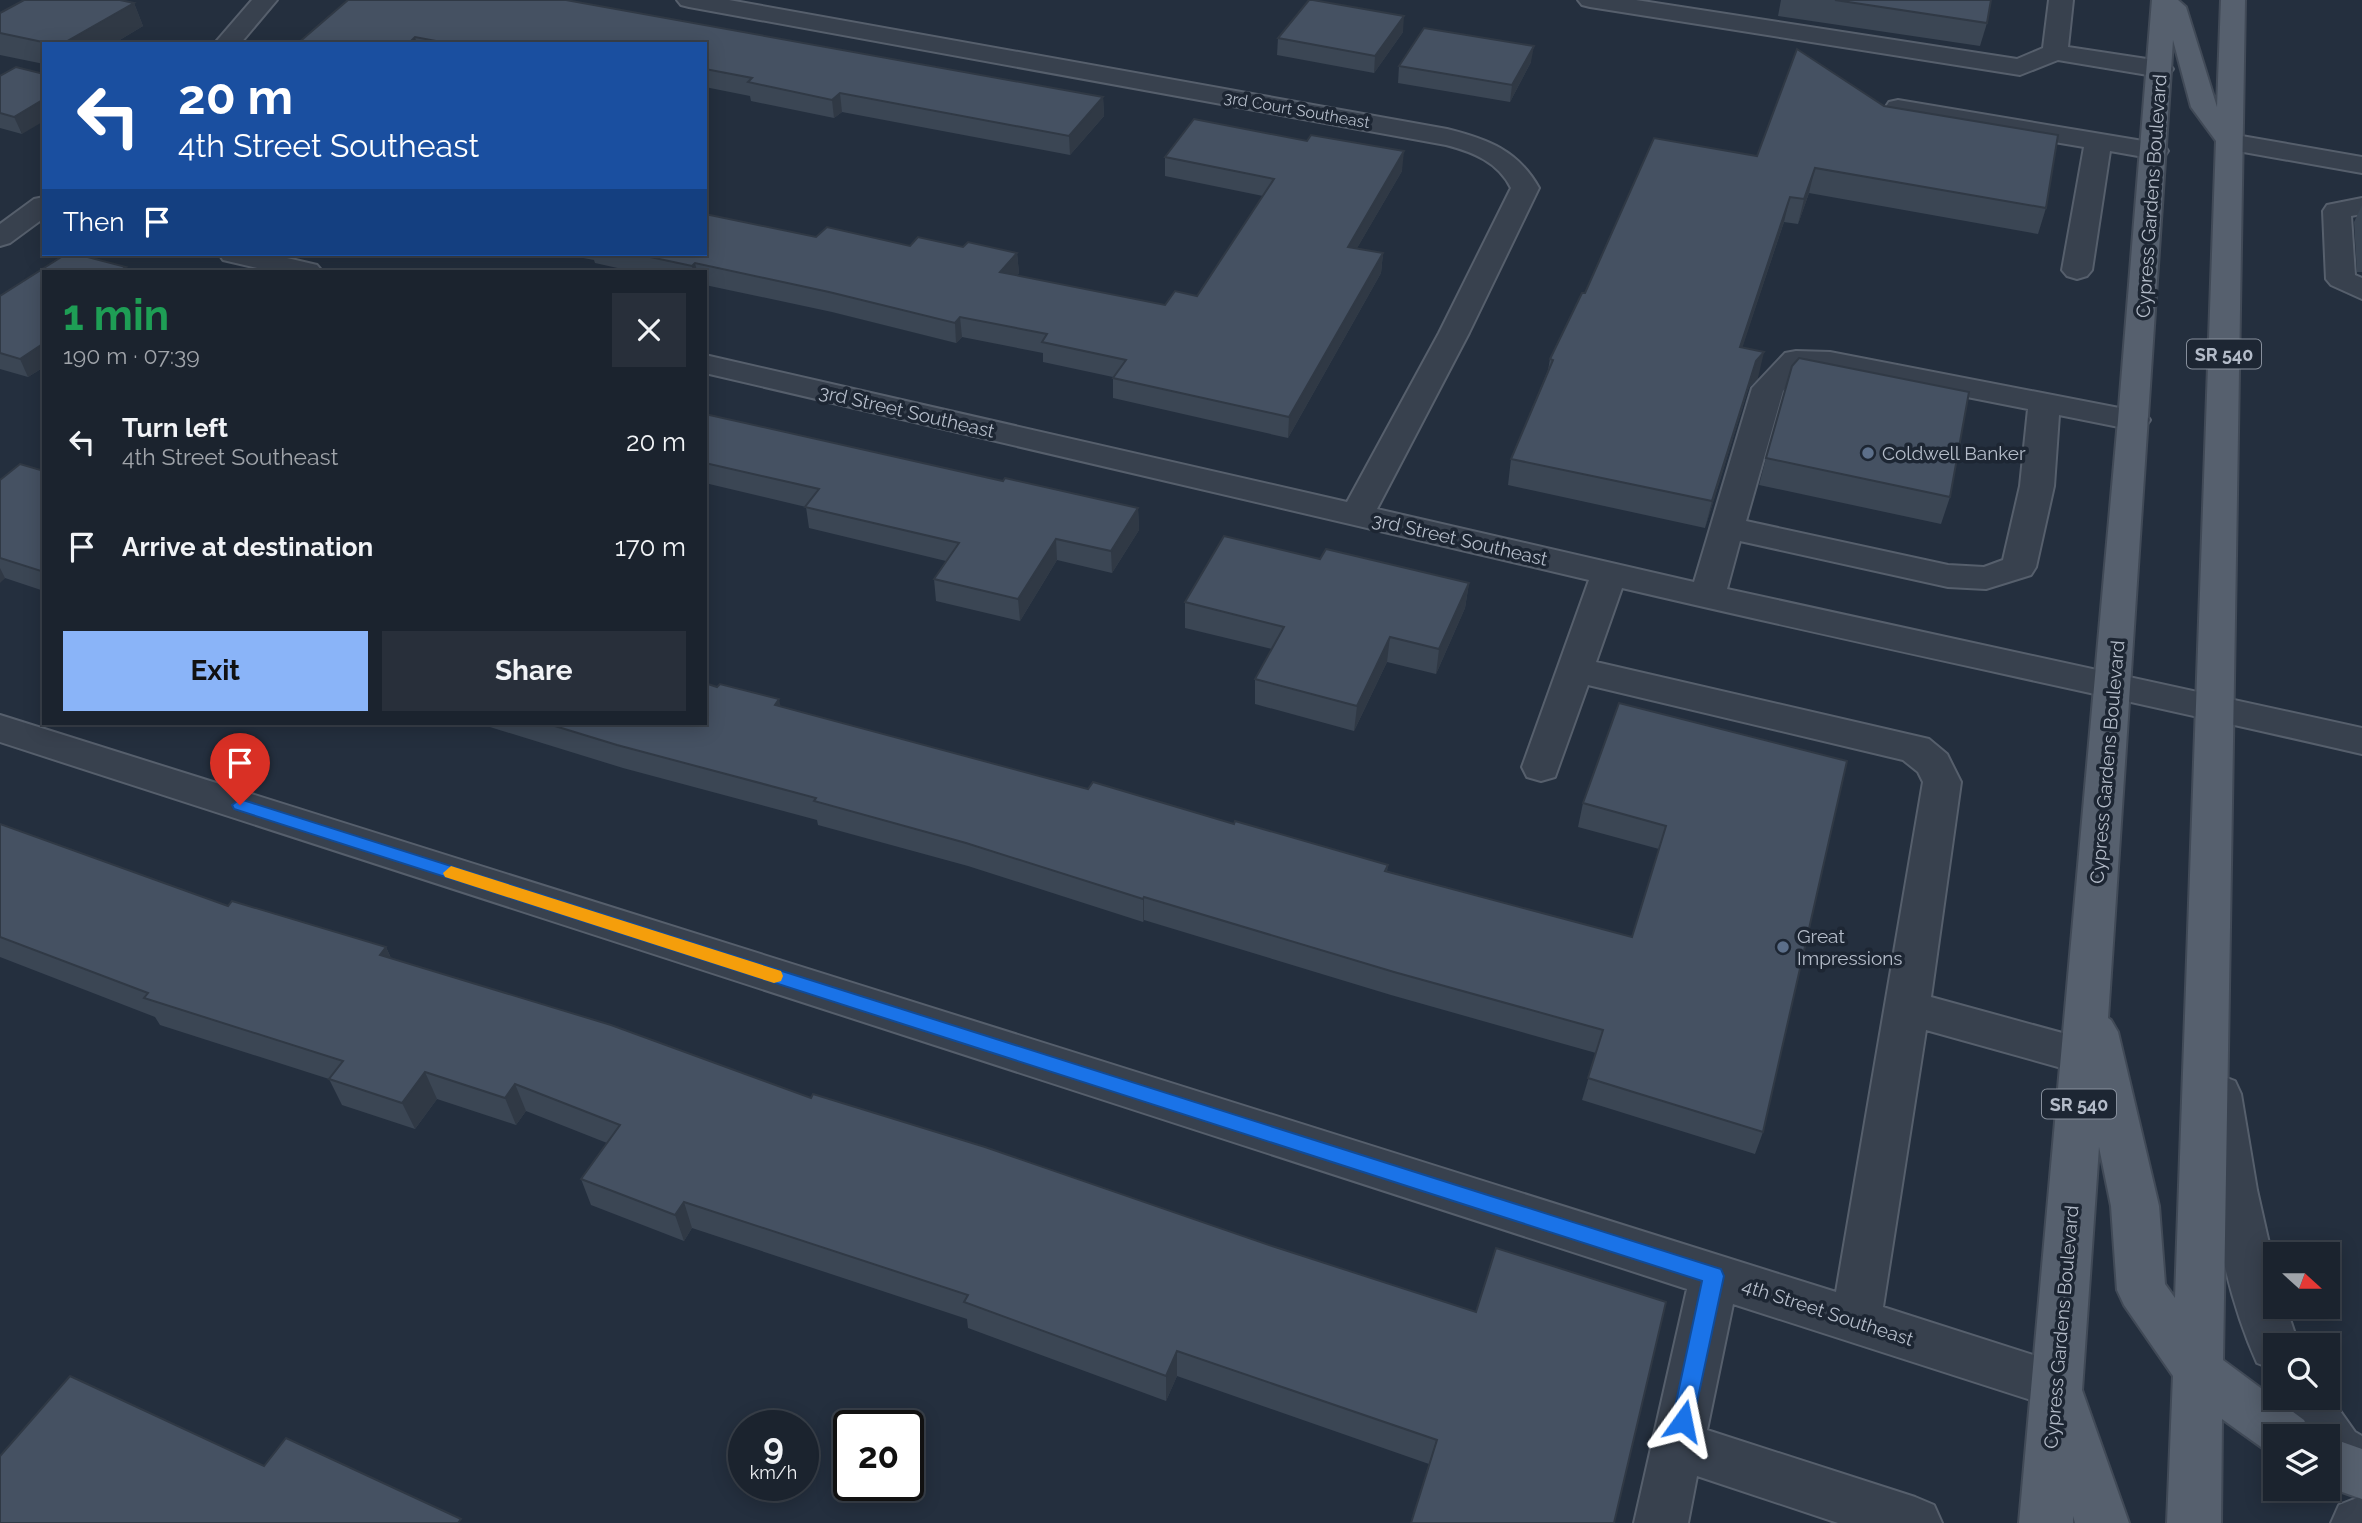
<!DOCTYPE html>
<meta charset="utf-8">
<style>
:root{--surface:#1b232e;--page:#282f3a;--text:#f1f3f6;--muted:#a0a4aa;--line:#39404a;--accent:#8ab4f8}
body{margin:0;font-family:Raleway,sans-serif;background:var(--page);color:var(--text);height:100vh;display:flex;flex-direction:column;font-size:26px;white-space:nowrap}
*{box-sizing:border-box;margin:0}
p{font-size:23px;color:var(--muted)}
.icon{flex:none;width:38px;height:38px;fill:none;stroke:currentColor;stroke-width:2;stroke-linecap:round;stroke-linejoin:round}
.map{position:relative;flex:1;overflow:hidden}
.panel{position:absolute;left:42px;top:270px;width:665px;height:455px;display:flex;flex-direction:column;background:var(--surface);border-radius:0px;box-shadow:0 4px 18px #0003,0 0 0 2px var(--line)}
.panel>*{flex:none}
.banner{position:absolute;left:42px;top:42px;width:665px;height:214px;border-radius:0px;box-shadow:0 4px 18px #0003,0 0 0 2px var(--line);background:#1a4fa0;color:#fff;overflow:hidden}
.needle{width:46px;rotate:111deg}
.buttons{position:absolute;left:2263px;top:1242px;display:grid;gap:14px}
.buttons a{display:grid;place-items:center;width:77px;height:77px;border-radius:0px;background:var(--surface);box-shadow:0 4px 18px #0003,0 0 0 2px var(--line);font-size:35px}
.speed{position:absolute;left:728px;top:1410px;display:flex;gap:14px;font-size:35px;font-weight:700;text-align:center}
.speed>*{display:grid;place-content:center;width:91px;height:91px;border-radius:50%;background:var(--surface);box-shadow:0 4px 18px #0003,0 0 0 2px var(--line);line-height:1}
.speed small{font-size:18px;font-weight:400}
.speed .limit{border:4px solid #111;border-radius:10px;background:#fff;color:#111}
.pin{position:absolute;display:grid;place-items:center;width:60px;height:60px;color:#fff;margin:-72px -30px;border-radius:50% 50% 50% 0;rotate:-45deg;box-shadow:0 0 7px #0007}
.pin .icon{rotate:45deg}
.me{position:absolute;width:77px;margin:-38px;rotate:12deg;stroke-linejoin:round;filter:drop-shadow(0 0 5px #0008)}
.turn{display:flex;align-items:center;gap:24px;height:147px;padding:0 21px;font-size:32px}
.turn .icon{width:91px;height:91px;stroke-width:2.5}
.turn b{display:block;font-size:49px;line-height:60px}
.then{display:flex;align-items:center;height:66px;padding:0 21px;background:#0003;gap:14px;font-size:26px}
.round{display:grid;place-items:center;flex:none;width:74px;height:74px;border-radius:0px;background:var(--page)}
.summary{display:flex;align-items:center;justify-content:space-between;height:119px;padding:0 21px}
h1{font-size:42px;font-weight:700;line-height:52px;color:#1e9e55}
.primary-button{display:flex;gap:14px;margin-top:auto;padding:14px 21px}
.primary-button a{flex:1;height:80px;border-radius:0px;background:var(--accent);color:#111;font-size:28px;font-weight:700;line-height:80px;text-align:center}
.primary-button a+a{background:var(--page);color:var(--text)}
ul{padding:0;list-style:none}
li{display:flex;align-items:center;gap:21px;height:105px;padding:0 21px}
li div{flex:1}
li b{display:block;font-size:26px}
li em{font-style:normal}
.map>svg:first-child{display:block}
</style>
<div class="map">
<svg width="2362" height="1523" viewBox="0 0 2362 1523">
<rect width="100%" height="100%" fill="#242f3e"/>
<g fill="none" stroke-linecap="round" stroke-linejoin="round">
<defs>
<g id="minor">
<polygon points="252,0 277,0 240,44 214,44"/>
<path d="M 677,0 L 729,0 L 1447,129 C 1487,139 1518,150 1539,188 L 1469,333 L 1377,509 L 1694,582 L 1752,388 L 1785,353 L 1796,351 L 1830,352 L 2145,413 L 2150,420 L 2145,427 L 2134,430 L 2059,415 L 2054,486 L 2036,567 L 2031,575 L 1986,589 L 1948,587 L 1740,541 L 1727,589 L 2362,728 L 2362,754 C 2116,697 1868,646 1622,588 L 1596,662 L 1929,739 L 1947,754 L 1961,782 L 1931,997 L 2099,1043 L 2105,1056 L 2099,1069 L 2083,1074 L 1926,1030 L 1883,1307 L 2074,1368 L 2081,1385 L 2074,1402 L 2056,1408 L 1733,1304 L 1707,1430 L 1915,1497 L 1934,1505 L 1942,1523 L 1838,1523 L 1697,1476 L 1688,1523 L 1634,1523 L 1687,1289 L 0,742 L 0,715 L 1836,1292 L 1923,782 L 1918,772 L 1903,760 L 1588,685 L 1555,777 L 1541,781 L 1527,777 L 1522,767 L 1589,580 L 705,373 L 705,355 L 1347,502 L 1439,333 L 1511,188 C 1498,162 1473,152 1446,145 L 689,7 L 681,5 ZM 1804,369 L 1830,370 L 2028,409 L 2020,486 L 2003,560 L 1984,567 L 1948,565 L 1746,521 L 1783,391 Z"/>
<polygon points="1578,0 1636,0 2017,59 2043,48 2049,0 2073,0 2068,47 2160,61 2169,64 2173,69 2169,74 2160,77 2058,60 2020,75 1590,7 1582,5"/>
<polygon points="1898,100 2155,143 2164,145 2168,151 2164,157 2155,159 2110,151 2092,270 2087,276 2077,279 2067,276 2062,270 2084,147 1889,114 1885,108 1889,102"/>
<polygon points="2230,134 2362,157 2362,173 2221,148 2217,142 2221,136"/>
<polygon points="44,197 44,218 10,243 0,246 0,224 34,199"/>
<polygon points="2362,198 2362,214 2351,216 2355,275 2362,278 2362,299 2331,285 2326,279 2323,211 2327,205"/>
<polygon points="219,254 270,254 317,265 322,271 270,271 223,260"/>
<path d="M 2219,1075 L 2235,1081 L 2241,1094 L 2257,1190 L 2275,1270 L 2275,1307 L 2286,1307 L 2299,1346 L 2275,1346 L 2275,1370 L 2257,1363 C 2219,1279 2209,1184 2197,1094 L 2203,1081 Z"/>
<polygon points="2328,1394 2355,1432 2362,1436 2362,1492 2344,1485 2328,1473 2328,1437 2298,1437 2282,1415 2275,1398 2328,1398"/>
<polygon points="2362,1496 2362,1523 2331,1523 2339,1505"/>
</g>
<g id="major">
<path d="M 2152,0 L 2178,0 L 2186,7 L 2217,107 L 2221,0 L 2245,0 L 2223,1360 L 2304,1420 L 2312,1437 L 2275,1437 L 2275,1457 L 2222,1419 L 2221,1523 L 2167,1523 L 2173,1376 L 2124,1305 L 2117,1290 L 2111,1206 L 2099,1147 L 2082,1390 L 2129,1523 L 2075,1523 L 2073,1516 L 2073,1523 L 2019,1523 L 2118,420 ZM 2173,40 L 2191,107 L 2216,141 L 2175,1298 L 2165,1284 L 2159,1206 L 2118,1032 L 2111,1020 L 2108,1018 Z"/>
<polygon points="2328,1437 2362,1449 2362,1499 2328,1487"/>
</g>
</defs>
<use href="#minor" stroke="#565f6c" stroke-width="4"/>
<use href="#major" stroke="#414a57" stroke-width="4"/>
<use href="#minor" fill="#38414e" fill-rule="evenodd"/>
<use href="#major" fill="#56606e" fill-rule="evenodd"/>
</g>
<g fill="#3b4654">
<polygon points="348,0 566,0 1103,97 1104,116 1070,155 842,112 834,118 751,101 750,96 705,87 705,44 297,44"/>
<polygon points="1781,0 1991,0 1987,23 1980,46 1778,16"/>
<polygon points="134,3 143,26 113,44 44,44 44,64 0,55 0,13"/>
<polygon points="1403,32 1374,73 1277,55 1278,38"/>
<polygon points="1531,62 1510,102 1398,83 1399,66"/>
<polygon points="0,76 22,134 0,128"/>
<polygon points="1884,106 2046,208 2038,234 1809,193 1798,224 1784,222 1742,347 1758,378 1749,387 1705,528 1508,485 1511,459 1548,370 1550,359 1585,293 1757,156"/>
<polygon points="1165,157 1402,171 1357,248 1383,253 1381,273 1288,438 1113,398 1113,377 1043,362 1043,353 962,337 956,343 832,312 705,285 705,271 631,271 595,263 594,260 562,254 705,254 816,237 910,246 963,247 1017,253 1019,273 1016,276 1165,305 1197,296 1263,196 1165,176"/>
<polygon points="2362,205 2362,272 2357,272 2354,222"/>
<polygon points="44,271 44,367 28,377 0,369 0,296"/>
<polygon points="705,414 1003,481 1138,508 1139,530 1112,573 1057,560 1020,621 936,601 934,579 946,561 809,528 806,507 705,483"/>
<polygon points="1766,458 1950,497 1941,524 1759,485"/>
<polygon points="44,471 44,591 5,578 0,582 0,480"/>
<polygon points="1320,559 1469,583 1465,608 1436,674 1387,662 1354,731 1255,704 1255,679 1272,649 1185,628 1185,602"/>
<polygon points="781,707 1088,789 1234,824 1388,865 1387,871 1632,937 1659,849 1578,827 1583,803 1847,761 1763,1132 1755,1154 1582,1100 1596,1053 1391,995 1144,920 1143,922 968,866 818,825 817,820 623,768 477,723 705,723"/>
<polygon points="0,824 228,906 386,947 391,958 811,1098 1476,1312 1429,1464 1177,1376 1166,1401 968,1328 967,1319 692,1228 684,1241 591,1205 581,1179 607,1143 526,1111 516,1125 437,1099 415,1129 342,1105 329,1079 160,1025 155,1017 0,957"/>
</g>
<g fill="#303945">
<polygon points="134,3 143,26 113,44 62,44"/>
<polygon points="1404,16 1403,32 1374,73 1375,56"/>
<polygon points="415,37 417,44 408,44"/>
<polygon points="1534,46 1531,62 1510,102 1512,85"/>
<polygon points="840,93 842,112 834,118 832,100"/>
<polygon points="1103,97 1104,116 1070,155 1069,136"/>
<polygon points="44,99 44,121 22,134 14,117"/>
<polygon points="1404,151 1402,171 1346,267 1348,247"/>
<polygon points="1815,168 1809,193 1798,224 1804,199"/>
<polygon points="1790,197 1784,222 1734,373 1740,347"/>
<polygon points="1017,253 1019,273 1002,292 1000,272"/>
<polygon points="1383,253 1381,273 1288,438 1289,417"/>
<polygon points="695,263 697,271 693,271 692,266"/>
<polygon points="960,317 962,337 956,343 955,323"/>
<polygon points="44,343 44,367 28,377 20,359"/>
<polygon points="1764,352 1758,378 1749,387 1705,528 1712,501 1756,361"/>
<polygon points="1138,508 1139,530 1112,573 1111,551"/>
<polygon points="1056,539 1057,560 1020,621 1018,599"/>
<polygon points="0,568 5,578 0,583"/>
<polygon points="1469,583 1465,608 1436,674 1439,649"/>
<polygon points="1390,637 1387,662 1354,731 1357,706"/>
<polygon points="779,699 784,722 775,705"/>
<polygon points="1144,897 1144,920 1143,922 1143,899"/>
<polygon points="386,947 398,975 380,955"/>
<polygon points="425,1072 437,1099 415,1129 402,1103"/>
<polygon points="515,1084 526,1111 516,1125 505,1098"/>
<polygon points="684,1202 692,1228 684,1241 675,1215"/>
<polygon points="1177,1351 1177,1376 1166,1401 1166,1376"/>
</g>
<g fill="#455162" stroke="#303945" stroke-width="2">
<polygon points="24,0 120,0 134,3 62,44 52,44 0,33 0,13"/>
<polygon points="348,0 566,0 1103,97 1069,136 840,93 832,100 748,82 752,78 705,69 705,44 452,44 415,37 408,44 297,44"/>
<polygon points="1309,0 1313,0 1404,16 1375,56 1278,38"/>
<polygon points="1835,0 1991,0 1987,23"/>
<polygon points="1424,28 1534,46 1512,85 1399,66"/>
<polygon points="1797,49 1884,106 2058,135 2046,208 1815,168 1804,199 1790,197 1740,347 1764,352 1756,361 1712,501 1511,459 1553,360 1550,359 1582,293 1585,293 1654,138 1757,156"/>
<polygon points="16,67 44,74 44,99 14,117 0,113 0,76"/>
<polygon points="1194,119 1307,141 1311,135 1404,151 1348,247 1383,253 1289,417 1113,378 1126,360 1042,342 1047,334 960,317 955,323 829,292 695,263 692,266 636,254 705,254 705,214 816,237 827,227 910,246 918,237 963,247 968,242 1017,253 1000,272 1165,305 1175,291 1197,296 1274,179 1165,157"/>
<polygon points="66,254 76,254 126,267 119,271 44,271 44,343 20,359 0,353 0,296"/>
<polygon points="1799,358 1969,392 1950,497 1766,458 1792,366"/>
<polygon points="705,414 1003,481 1005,478 1138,508 1111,551 1056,539 1018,599 934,579 959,543 805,507 819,489 705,463"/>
<polygon points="20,464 44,471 44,572 0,558 0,480"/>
<polygon points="1224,536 1320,559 1326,549 1469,583 1439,649 1390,637 1357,706 1255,679 1284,627 1185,602"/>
<polygon points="705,683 717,687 720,684 779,699 775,705 1088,789 1093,782 1234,824 1235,821 1388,865 1385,871 1632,937 1666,826 1583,803 1619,703 1847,761 1763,1132 1588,1078 1603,1030 1394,972 1144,897 1143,899 966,843 814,801 816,798 617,745 545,723 705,723"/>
<polygon points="0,824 228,906 232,901 386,947 380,955 611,1025 811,1098 813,1094 985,1147 1272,1246 1476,1312 1496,1248 1666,1302 1614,1523 1411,1523 1437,1440 1177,1351 1166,1376 964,1302 968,1295 684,1202 675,1215 581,1179 620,1125 515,1084 505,1098 425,1072 402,1103 329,1079 343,1061 144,998 148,993 0,937"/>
<polygon points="70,1376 264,1466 286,1438 461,1519 458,1523 0,1523 0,1456"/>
</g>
<polygon fill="#1a73e8" stroke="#114b97" stroke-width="2" points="240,799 1721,1269 1724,1276 1693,1421 1690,1428 1683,1431 1675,1428 1672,1421 1702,1281 234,809 232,805"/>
<polygon fill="#f59e0b" points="451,866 781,971 783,976 781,981 774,983 445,877 443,873"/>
<g fill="#5c6f8a" stroke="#1d2633" stroke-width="2.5">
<circle cx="1868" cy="453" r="7"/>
<circle cx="1783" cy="947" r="7"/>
</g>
<g text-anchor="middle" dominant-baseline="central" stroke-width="7" stroke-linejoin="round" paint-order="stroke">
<g font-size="16" fill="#b4bcc9" stroke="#1d2633">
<text transform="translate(1297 110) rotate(10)">3rd Court Southeast</text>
</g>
<g fill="#1d2633" stroke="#878f9c" stroke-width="2">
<rect x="2187" y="339.5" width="74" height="29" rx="5"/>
<rect x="2042" y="1089.5" width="74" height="29" rx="5"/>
</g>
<g font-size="18" font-weight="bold" fill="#b4bcc9">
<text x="2224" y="354">SR 540</text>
<text x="2079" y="1104">SR 540</text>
</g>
<g font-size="19" fill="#b4bcc9" stroke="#1d2633">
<text transform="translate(2151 196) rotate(-86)">Cypress Gardens Boulevard</text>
<text transform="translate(907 411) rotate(13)">3rd Street Southeast</text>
<text transform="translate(1460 539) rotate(13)">3rd Street Southeast</text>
<text transform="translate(2107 762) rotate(-85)">Cypress Gardens Boulevard</text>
<text transform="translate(1828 1312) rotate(18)">4th Street Southeast</text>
<text transform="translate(2061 1327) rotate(-85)">Cypress Gardens Boulevard</text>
</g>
<g font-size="19" fill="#b4bcc9" stroke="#1d2633" text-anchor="start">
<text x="1882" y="453">Coldwell Banker</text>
<text x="1797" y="936">Great<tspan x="1797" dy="22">Impressions</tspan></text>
</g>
</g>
</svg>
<div class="buttons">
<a><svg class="needle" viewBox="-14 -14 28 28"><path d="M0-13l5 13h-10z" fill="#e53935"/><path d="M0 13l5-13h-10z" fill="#a0a4aa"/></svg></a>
<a><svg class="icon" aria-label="search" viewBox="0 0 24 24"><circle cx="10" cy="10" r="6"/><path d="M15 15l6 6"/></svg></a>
<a><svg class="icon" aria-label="layers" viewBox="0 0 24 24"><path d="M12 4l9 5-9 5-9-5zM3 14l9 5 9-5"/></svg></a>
</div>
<div class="speed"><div>9<small>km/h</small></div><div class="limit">20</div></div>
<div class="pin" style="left:240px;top:805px;background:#d93025"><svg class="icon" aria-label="arrive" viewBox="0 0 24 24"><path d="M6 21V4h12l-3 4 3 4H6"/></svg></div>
<svg class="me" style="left:1683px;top:1421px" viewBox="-20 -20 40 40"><path d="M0-17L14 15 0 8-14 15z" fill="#1a73e8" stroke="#fff" stroke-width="4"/></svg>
<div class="banner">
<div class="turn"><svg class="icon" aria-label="left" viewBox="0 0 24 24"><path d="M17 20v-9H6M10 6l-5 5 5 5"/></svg><div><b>20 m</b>4th Street Southeast</div></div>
<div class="then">Then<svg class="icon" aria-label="arrive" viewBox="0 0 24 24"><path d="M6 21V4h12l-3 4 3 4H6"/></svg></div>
</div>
<section class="panel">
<div class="summary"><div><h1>1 min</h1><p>190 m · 07:39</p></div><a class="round"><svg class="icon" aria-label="close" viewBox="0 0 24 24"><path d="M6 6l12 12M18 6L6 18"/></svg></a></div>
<ul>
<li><svg class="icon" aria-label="left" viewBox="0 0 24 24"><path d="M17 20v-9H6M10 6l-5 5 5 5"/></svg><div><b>Turn left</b><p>4th Street Southeast</p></div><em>20 m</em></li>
<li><svg class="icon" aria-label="arrive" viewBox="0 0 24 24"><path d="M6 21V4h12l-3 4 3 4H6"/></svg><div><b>Arrive at destination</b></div><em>170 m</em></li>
</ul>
<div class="primary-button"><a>Exit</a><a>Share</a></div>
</section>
</div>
